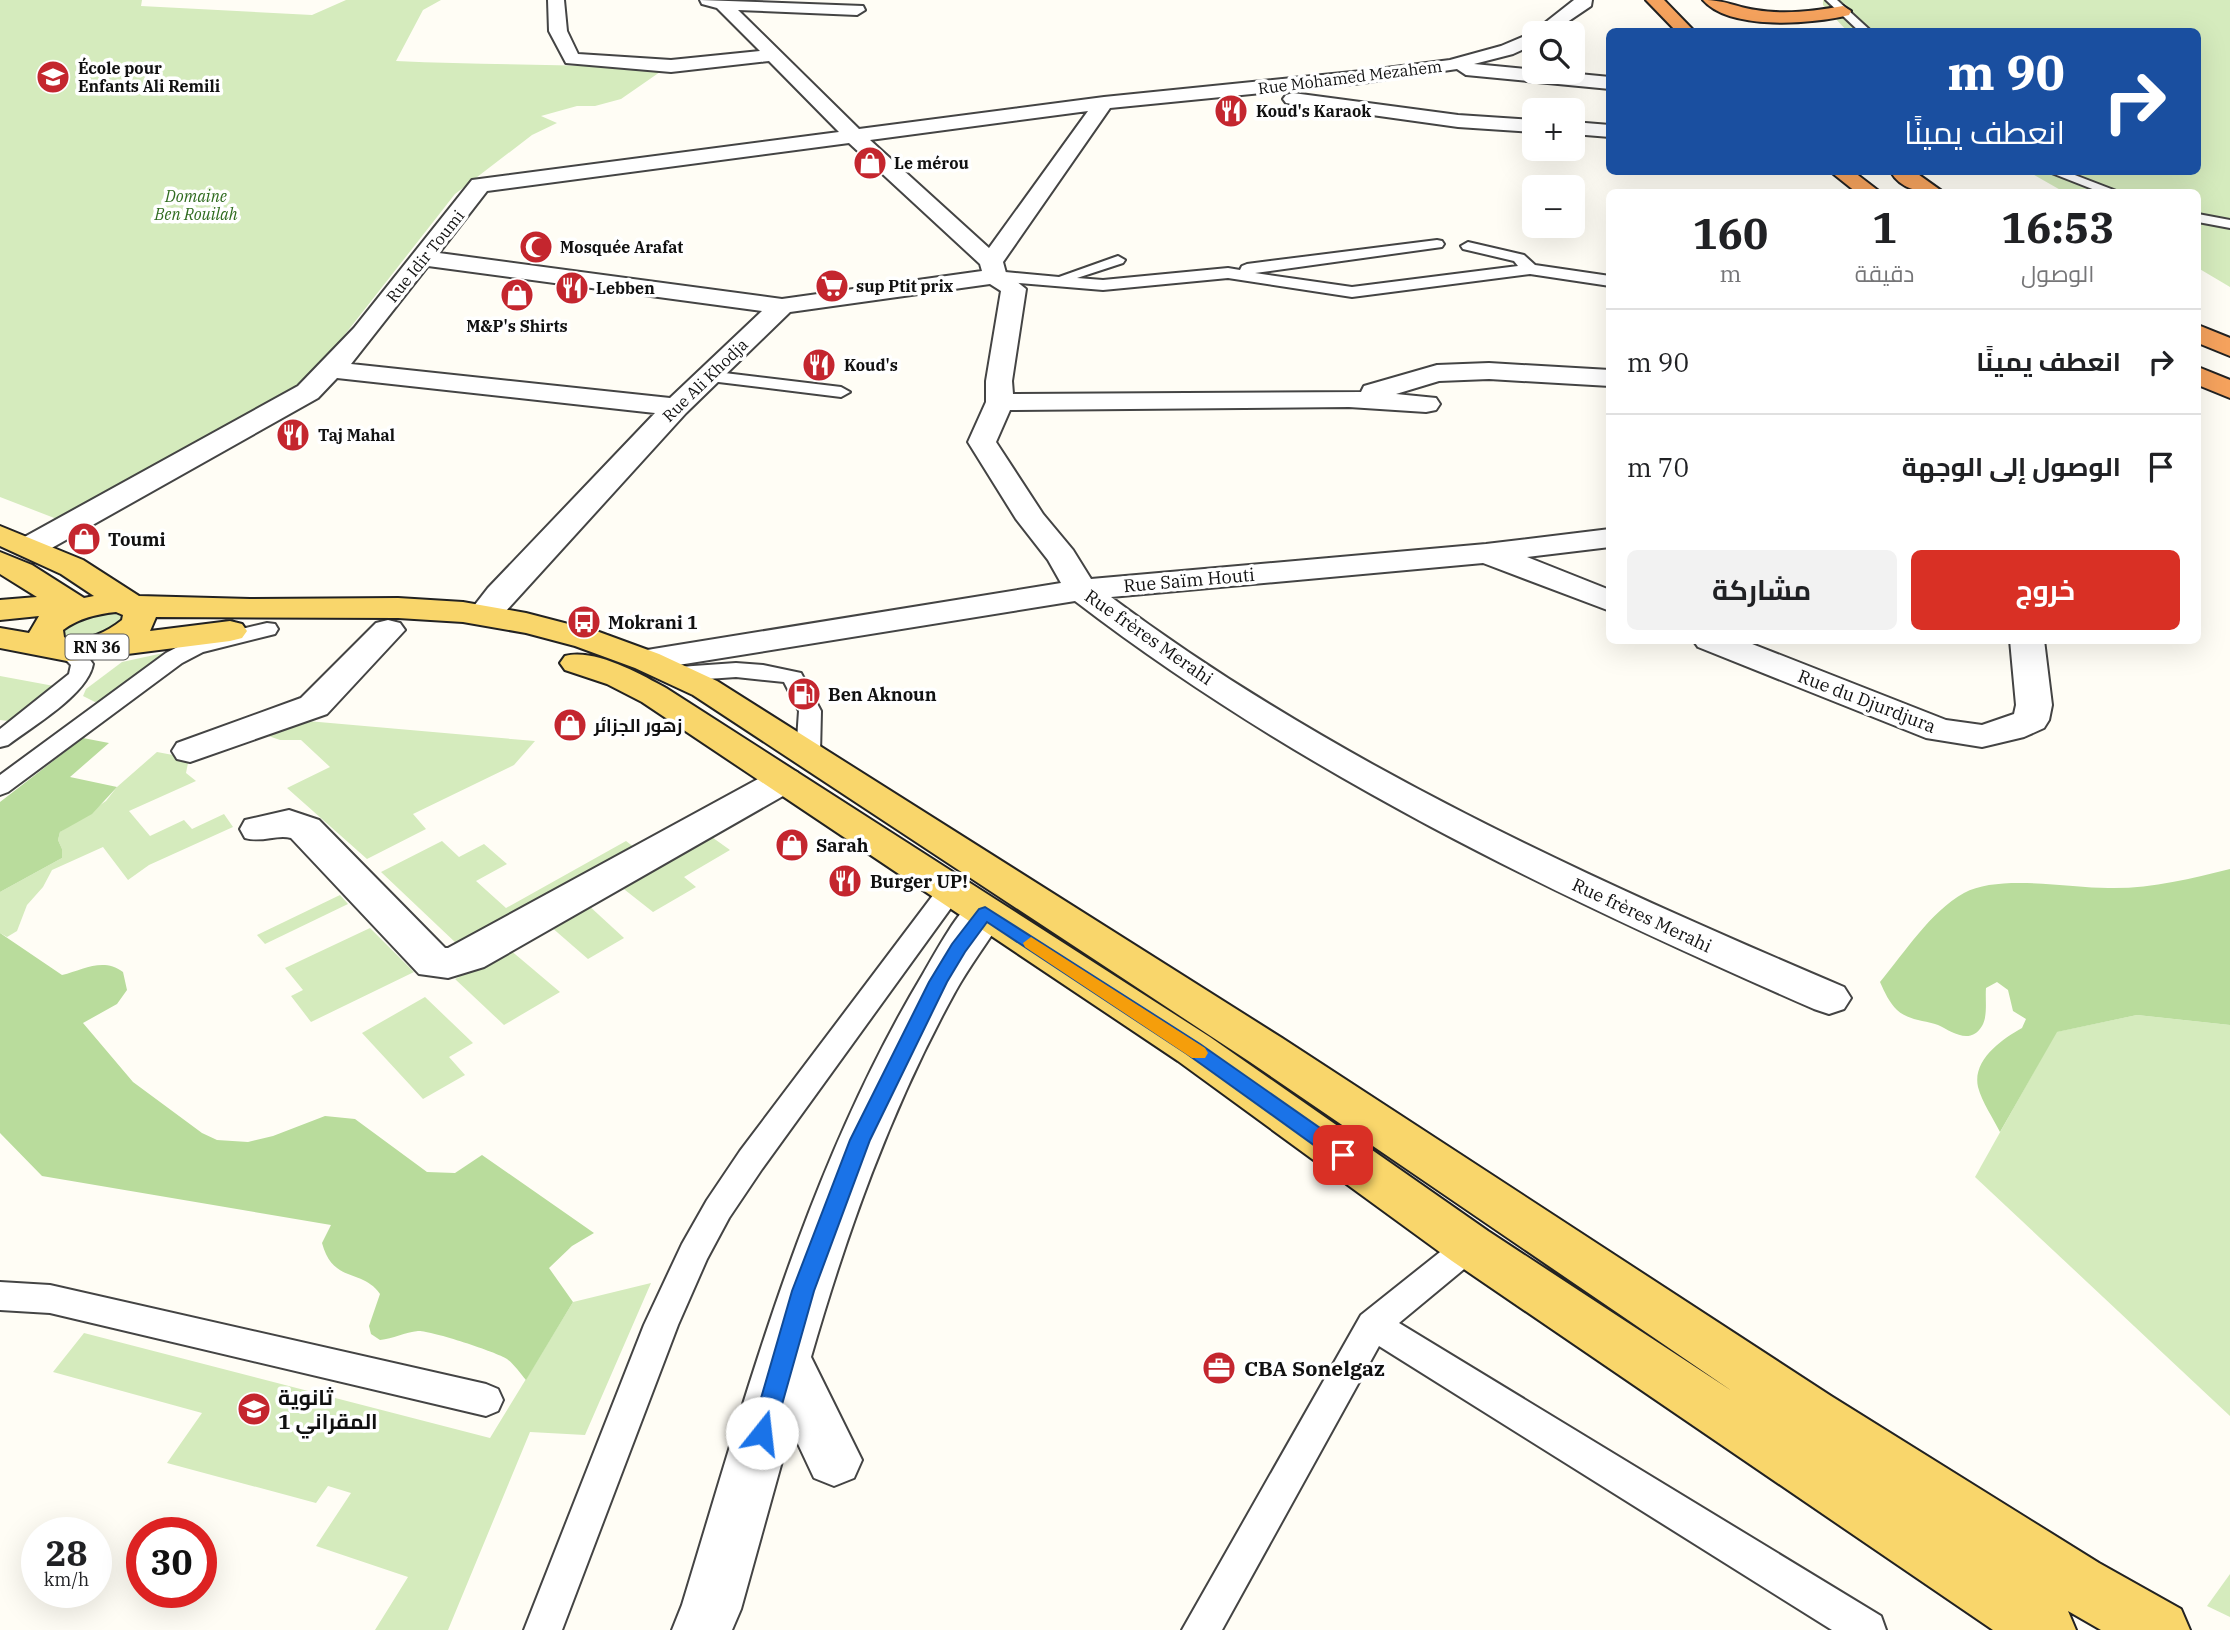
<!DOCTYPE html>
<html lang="ar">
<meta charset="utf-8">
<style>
:root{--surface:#fff;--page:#f2f2f2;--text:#202124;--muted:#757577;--line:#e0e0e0;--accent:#d93025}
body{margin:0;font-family:"IBM Plex Serif",Cairo,serif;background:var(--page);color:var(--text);direction:rtl;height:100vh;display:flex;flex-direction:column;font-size:26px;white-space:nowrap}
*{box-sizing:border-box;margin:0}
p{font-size:23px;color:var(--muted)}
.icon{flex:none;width:38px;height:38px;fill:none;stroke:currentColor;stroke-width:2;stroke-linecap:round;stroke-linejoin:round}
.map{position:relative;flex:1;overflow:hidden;direction:ltr}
.drawer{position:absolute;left:1606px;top:189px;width:595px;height:455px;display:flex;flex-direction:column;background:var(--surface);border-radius:10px;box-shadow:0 7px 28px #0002;direction:rtl}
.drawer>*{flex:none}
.hud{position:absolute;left:1606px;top:28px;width:595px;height:147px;border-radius:10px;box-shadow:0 7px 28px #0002;direction:rtl;background:#1a4fa0;color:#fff;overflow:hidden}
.tools{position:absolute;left:1522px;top:21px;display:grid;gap:14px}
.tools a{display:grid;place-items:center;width:63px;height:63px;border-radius:10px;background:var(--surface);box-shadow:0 7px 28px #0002;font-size:35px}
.speed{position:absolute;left:21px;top:1517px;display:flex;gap:14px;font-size:35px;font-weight:700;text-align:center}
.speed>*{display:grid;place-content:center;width:91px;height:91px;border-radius:50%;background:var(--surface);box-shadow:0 7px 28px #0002;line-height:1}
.speed small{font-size:18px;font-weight:400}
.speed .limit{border:10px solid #d22;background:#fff;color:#111}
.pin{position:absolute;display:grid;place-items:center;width:60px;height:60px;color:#fff;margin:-30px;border-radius:14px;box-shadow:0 4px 10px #0006}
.me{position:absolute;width:77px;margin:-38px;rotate:16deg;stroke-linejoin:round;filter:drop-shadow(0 0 5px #0008)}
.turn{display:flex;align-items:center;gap:24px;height:147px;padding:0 21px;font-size:32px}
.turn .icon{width:91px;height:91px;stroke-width:2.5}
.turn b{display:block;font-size:49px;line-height:60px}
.eta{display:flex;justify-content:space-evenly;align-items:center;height:119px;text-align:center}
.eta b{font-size:42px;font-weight:700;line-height:49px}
.cta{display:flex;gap:14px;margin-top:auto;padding:14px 21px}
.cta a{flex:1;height:80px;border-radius:10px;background:var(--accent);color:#fff;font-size:28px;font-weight:700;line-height:80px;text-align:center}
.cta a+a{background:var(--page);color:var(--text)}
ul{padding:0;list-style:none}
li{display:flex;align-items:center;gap:21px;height:105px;padding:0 21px;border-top:2px solid var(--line)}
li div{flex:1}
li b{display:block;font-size:26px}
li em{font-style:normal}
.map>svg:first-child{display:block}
</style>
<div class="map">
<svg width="2230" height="1630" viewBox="0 0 2230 1630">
<rect width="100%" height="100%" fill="#fffdf5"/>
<g fill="#d5ebbd">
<path d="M 0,0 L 142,0 L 141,6 L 312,15 L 346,0 L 441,0 L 423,10 L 396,61 C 484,65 571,64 659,68 L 660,72 L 621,99 L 595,106 L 577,106 L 541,116 L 557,123 L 532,135 L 455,194 L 321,365 L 288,396 L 62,521 L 0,497 Z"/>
<polygon points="1823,0 2230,0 2230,287 2198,268 2198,192 2064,192 2029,172 2198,172 2198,32 1847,31 1823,5"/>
<polygon points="105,610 122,613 125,617 107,637 71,641 66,638 64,629 67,624"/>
<polygon points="168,652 101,701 95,702 83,696 86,689 122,662"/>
<polygon points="0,676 54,686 8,721 0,720"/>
<polygon points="296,720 535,741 514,765 413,814 426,829 367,859 287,788 330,767 301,740 280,740 260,733"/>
<polygon points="157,752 189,758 186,773 196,781 129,811 150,836 184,820 192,829 224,814 233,827 149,865 128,880 103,847 52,870 43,887 27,905 17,931 7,937 0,933 0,892 62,858 62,849 58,840 60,832 106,801 117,787"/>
<polygon points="709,835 730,850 684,877 696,887 653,912 620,886"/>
<polygon points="442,841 459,857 484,844 507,864 476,881 506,908 626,841 635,848 457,944 381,872"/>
<polygon points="340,895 348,904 265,944 257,935"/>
<polygon points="587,904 624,938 588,959 550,926"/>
<polygon points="370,928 414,972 311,1022 291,996 303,990 285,968"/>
<polygon points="509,949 560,992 504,1025 455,979"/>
<polygon points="425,997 473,1043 449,1057 465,1075 423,1099 362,1033"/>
<polygon points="2137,1015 2230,1025 2230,1416 1975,1177 2056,1032"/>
<polygon points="651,1283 585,1435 530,1432 448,1630 375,1630 408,1577 316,1546 351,1493 328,1486 316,1503 167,1463 202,1413 53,1372 84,1333 490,1438 573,1302"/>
<polygon points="2230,1574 2230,1617 2207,1606"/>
</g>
<g fill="#b9dc9c">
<polygon points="83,738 109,743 70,777 117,787 92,814 60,832 58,840 62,849 62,858 0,892 0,802"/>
<path d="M 2230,869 L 2230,1025 L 2137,1015 L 2057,1032 L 2000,1132 C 1993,1118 1982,1102 1978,1087 C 1972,1060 2002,1039 2022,1028 L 2026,1019 L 2013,1011 L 2008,990 L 1997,982 L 1986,988 C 1985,1000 1988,1016 1982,1026 C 1970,1046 1951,1031 1938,1025 C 1925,1020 1909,1021 1897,1010 C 1889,1002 1885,993 1880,982 C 1905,952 1930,912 1964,893 C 1999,874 2069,888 2108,888 C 2150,889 2190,879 2230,869 Z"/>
<path d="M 0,933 L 62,975 C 83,970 103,957 123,972 L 127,990 L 117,1004 L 83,1023 L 133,1082 L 202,1133 L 217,1140 L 248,1142 L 273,1136 L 325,1116 L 355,1119 L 427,1172 L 455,1173 L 482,1155 L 594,1233 L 572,1246 L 549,1268 L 573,1302 L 526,1380 C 520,1373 514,1364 507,1359 C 497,1352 429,1330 418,1331 C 405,1332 393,1339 380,1340 L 371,1334 L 369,1326 L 380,1294 C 362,1268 333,1284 322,1243 L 331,1225 L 42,1176 L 0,1133 Z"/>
</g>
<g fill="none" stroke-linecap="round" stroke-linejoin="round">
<defs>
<g id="lane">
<polygon points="1826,0 1837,0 1872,32 1860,32"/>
<polygon points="2049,172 2067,172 2119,192 2100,192"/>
<polygon points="2198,214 2230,220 2230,228 2198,222"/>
<polygon points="1437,240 1442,241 1444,244 1442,247 1255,273 1352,287 1518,266 1514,261 1463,249 1461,246 1468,242 1524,255 1535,265 1610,276 1610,286 1530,274 1352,297 1228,278 1103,290 995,281 987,276 995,271 1059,277 1118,256 1125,260 1123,263 1077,278 1103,280 1228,268 1240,270 1242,266 1247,264"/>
<polygon points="708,371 841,387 850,392 841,397 702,380 700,376"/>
<polygon points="267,623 275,624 278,629 275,634 203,652 182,663 8,792 0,795 0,775 166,653 187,642"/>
<path d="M 66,643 C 77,645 87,655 93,664 C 88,694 33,726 8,745 L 0,747 L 0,729 L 69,674 L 71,665 L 55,649 L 58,644 Z"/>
<polygon points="736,663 763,665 801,673 821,711 820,754 816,759 808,761 800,759 796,754 799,711 784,682 736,677 679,681 671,679 668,674 671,669 679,667"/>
<polygon points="952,879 961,882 965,888 961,894 762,1169 729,1218 707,1259 678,1325 562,1630 524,1630 644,1325 682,1244 707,1200 740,1151 943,882"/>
<polygon points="1470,1233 1481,1237 1486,1246 1481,1255 1399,1323 1881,1616 1886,1630 1832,1630 1379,1346 1222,1630 1182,1630 1361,1315 1459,1237"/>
<polygon points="0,1282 50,1285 486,1384 498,1389 503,1400 498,1411 486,1416 50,1313 0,1310"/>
</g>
<g id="street">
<path d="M 548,0 L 564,0 L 567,31 L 578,54 L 671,60 L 760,51 L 717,8 L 702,4 L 700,0 L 863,6 L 865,10 L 857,15 L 738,10 L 859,129 L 1104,97 L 1362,71 L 1450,60 L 1501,46 L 1532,33 L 1574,0 L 1592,0 L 1591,6 L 1551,33 L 1535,33 L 1535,44 L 1513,54 L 1474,64 L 1610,77 L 1610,89 L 1466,75 L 1457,69 L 1362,83 L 1110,108 L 1003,262 L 1006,273 L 1026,289 L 1012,381 L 1013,394 L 1361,392 L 1364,386 L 1437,365 L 1489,363 L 1610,370 L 1610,386 L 1489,379 L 1439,381 L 1396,394 L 1436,398 L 1440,404 L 1436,410 L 1426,412 L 1349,407 L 1010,410 L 996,442 L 1043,514 L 1073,550 L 1091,579 L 1486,544 L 1610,529 L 1610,547 L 1527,557 L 1610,590 L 1610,611 L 1483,563 L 1111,597 C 1333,763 1590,879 1844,987 L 1851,998 L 1844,1009 L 1829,1014 L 1814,1009 C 1556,896 1299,773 1075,601 L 647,670 L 635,667 L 630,660 L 635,653 L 647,650 L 1061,583 L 1048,560 L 1016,519 L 968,442 L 986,402 L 986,381 L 1001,291 L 990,284 L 790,312 L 686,413 L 496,622 L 484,625 L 472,622 L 467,615 L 488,588 L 655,413 L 337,378 L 318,398 L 41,554 L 30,556 L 19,554 L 14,547 L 19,540 L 298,386 L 354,328 L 472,180 L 839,132 L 769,61 L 671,72 L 566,63 L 549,31 ZM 1088,111 L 989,248 L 870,140 ZM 849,143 L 980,264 L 982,271 L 782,299 L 439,253 L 487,191 ZM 428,266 L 762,311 L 670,398 L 351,364 Z"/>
<polygon points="1293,93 1458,115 1535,120 1535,132 1458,127 1286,103 1283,99 1286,95"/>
<polygon points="1573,122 1610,125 1610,137 1573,134"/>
<polygon points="388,620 400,623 405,630 327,714 190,762 177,759 172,751 177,743 301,698 376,623"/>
<polygon points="1693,640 1742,640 1946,720 1982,725 2014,714 2016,705 2010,640 2044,640 2052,705 2049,720 2044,728 2024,737 1982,747 1926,738 1698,647"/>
<path d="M 784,768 L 797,772 L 803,780 L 797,788 L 484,967 L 448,978 L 419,974 L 291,838 C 277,834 262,843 245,838 L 240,829 L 245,820 L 289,810 L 319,820 L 445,948 L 448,948 L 771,772 Z"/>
<path d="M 985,899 L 1000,903 L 1006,913 C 989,941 969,966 954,994 C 891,1109 847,1232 811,1357 L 862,1460 L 854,1478 L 834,1486 L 814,1478 L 791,1429 L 741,1609 L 732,1630 L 672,1630 L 682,1605 C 748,1389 806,1169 923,974 C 933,957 956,914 970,904 C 973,901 981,900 985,899 Z"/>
</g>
<path id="primary" d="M 0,526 L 83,560 L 139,596 L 250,599 L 398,598 L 463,602 L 526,613 L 599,632 L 659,654 L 717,681 L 1282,1038 L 1831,1396 L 2099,1563 L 2181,1609 L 2190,1630 L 2101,1630 L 2068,1611 L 2076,1630 L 1993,1630 L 1452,1261 L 1178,1061 L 642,702 L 607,684 L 565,670 L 560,663 L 565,656 C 595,648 640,674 666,688 L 1210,1037 L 1488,1231 L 1732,1391 L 1250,1062 L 693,695 L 635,668 L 575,646 L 526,633 L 463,622 L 398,618 L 156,617 L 150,631 L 230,621 L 242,624 L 247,631 L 242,638 L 230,641 L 80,660 L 67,661 L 0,648 L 0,628 L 29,633 L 39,616 L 0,620 L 0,600 L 37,597 L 0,574 L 0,552 L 32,565 L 84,598 L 94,596 L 61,574 L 0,546 ZM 116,612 L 123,615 L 122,620 C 106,633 88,640 68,640 L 64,637 L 63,630 C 79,618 97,614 116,612 Z"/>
<g id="highway">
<polygon points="1646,0 1664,0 1695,32 1677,32"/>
<path d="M 1703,0 C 1726,0 1735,7 1756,10 C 1785,15 1814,11 1843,6 L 1851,11 L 1849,15 C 1813,24 1730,31 1703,0 Z"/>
<polygon points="1831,172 1854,172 1880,192 1856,192"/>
<path d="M 1891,172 L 1915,172 L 1943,192 C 1924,194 1901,190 1891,172 Z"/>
<polygon points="2198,325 2230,338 2230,356 2198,343"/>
<polygon points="2198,367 2230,380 2230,398 2198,385"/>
</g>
</defs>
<use href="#lane" stroke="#444" stroke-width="4"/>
<use href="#street" stroke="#444" stroke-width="4"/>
<use href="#primary" stroke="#222" stroke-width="4"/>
<use href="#highway" stroke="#222" stroke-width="4"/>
<use href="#lane" fill="#fff" fill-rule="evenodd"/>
<use href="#street" fill="#fff" fill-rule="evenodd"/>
<use href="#primary" fill="#f9d66b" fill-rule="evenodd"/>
<use href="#highway" fill="#f5a25d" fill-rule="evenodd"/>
</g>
<polygon fill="#1a73e8" stroke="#114b97" stroke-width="2" points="985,907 1200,1044 1350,1149 1353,1155 1350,1161 1343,1163 1336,1161 1187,1054 987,922 965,952 947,982 870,1140 814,1291 774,1433 770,1441 762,1444 754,1441 751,1433 792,1291 850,1140 929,982 952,944 979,909"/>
<polygon fill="#f59e0b" points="1031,937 1205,1048 1208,1053 1205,1058 1192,1058 1025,947 1023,943"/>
<defs>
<symbol id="school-disc" viewBox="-11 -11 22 22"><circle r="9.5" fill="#c4262e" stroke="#fff"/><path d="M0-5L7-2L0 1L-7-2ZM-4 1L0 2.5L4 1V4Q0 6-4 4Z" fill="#fff"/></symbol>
<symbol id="restaurant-disc" viewBox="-11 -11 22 22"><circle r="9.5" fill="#c4262e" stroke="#fff"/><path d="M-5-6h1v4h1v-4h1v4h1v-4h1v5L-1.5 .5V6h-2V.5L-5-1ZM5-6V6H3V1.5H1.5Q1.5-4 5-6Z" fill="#fff"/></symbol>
<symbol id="shop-disc" viewBox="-11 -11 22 22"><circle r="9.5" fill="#c4262e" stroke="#fff"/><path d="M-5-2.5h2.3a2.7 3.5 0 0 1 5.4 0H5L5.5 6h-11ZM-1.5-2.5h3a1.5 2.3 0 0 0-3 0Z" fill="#fff"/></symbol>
<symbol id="mosque-disc" viewBox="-11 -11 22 22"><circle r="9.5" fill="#c4262e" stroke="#fff"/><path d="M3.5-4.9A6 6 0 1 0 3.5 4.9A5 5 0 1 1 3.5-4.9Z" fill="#fff"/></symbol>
<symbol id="supermarket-disc" viewBox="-11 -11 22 22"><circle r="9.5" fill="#c4262e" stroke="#fff"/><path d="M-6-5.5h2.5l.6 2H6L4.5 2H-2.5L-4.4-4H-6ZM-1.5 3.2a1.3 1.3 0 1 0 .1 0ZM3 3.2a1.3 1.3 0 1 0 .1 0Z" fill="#fff"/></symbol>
<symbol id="bus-disc" viewBox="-11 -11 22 22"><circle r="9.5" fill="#c4262e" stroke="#fff"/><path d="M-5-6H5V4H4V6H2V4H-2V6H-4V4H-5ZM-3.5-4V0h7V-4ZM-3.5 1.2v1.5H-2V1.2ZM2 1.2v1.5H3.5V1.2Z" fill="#fff"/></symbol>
<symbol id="fuel-disc" viewBox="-11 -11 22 22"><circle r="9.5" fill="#c4262e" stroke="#fff"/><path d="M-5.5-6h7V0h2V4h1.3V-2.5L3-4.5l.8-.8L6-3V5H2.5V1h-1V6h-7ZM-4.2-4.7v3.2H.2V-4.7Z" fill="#fff"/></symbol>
<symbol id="office-disc" viewBox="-11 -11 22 22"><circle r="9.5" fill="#c4262e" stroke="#fff"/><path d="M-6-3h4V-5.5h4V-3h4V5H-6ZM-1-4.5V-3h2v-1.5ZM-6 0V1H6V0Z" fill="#fff"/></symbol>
</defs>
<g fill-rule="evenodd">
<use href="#school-disc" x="34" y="58" width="38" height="38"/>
<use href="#restaurant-disc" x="1212" y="92" width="38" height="38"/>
<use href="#shop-disc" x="851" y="144" width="38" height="38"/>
<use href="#mosque-disc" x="517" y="228" width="38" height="38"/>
<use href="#supermarket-disc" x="813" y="267" width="38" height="38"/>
<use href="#restaurant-disc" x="553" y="269" width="38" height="38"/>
<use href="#shop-disc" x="498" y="276" width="38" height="38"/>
<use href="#restaurant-disc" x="800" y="346" width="38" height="38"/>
<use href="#restaurant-disc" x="274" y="416" width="38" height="38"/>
<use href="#shop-disc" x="65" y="520" width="38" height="38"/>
<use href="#bus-disc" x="565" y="603" width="38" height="38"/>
<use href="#fuel-disc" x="785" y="675" width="38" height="38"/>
<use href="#shop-disc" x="551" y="706" width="38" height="38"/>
<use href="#shop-disc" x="773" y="826" width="38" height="38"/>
<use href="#restaurant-disc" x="826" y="862" width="38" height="38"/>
<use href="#office-disc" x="1200" y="1349" width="38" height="38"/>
<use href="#school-disc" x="235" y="1390" width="38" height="38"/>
</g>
<g text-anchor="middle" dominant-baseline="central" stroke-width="7" stroke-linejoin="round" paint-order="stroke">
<g font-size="16" font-weight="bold" fill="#111" stroke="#fff" text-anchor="start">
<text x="78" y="68">École pour<tspan x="78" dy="18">Enfants Ali Remili</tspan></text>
<text x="1256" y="111">Koud's Karaok</text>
<text x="894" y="163">Le mérou</text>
<text x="560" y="247">Mosquée Arafat</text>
<text x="856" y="286">sup Ptit prix</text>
<text x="596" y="288">Lebben</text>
<text x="517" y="326" text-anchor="middle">M&amp;P's Shirts</text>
<text x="844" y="365">Koud's</text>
<text x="318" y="435">Taj Mahal</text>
</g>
<g font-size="16" fill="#111" stroke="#fff">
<text transform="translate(1350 77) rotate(-7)">Rue Mohamed Mezahem</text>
<text transform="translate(425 256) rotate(-51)">Rue Idir Toumi</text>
<text transform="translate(705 380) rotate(-44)">Rue Ali Khodja</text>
</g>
<g font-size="16" font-style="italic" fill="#2f6b1f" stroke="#fff">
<text x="196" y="196">Domaine<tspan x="196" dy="18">Ben Rouilah</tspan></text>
</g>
<rect fill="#fff" stroke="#585858" stroke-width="2" x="65.5" y="634.5" width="63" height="25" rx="5"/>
<g font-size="16" font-weight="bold" fill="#111">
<text x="97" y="647">RN 36</text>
</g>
<g font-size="18" font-weight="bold" fill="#111" stroke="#fff" text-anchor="start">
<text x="108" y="539">Toumi</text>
<text x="608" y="622">Mokrani 1</text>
<text x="828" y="694">Ben Aknoun</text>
<text x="594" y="725">زهور الجزائر</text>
<text x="816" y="845">Sarah</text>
<text x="870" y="881">Burger UP!</text>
</g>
<g font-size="18" fill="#111" stroke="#fff">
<text transform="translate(1189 580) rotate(-5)">Rue Saïm Houti</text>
<text transform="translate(1149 637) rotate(35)">Rue frères Merahi</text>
<text transform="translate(1867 701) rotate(21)">Rue du Djurdjura</text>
<text transform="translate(1642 915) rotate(25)">Rue frères Merahi</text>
</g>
<g font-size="21" font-weight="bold" fill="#111" stroke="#fff" text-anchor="start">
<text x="1244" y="1368">CBA Sonelgaz</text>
<text x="278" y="1397">ثانوية<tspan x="278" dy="24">المقراني 1</tspan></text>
</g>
</g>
</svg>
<div class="tools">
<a><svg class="icon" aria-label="search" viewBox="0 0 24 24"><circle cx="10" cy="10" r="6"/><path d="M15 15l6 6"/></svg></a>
<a>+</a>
<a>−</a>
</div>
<div class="speed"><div>28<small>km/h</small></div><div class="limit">30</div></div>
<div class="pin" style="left:1343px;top:1155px;background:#d93025"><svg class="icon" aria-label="arrive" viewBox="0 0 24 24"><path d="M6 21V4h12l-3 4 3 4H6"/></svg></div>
<svg class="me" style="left:762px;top:1433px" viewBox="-20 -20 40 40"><circle r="19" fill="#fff"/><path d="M0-13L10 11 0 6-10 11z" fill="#1a73e8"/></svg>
<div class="hud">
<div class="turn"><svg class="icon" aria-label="right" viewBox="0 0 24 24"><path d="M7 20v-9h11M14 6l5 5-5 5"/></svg><div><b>90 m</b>انعطف يمينًا</div></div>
</div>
<section class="drawer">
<div class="eta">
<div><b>16:53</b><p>الوصول</p></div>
<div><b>1</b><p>دقيقة</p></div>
<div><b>160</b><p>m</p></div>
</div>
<ul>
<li><svg class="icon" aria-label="right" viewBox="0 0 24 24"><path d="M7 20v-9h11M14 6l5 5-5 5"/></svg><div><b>انعطف يمينًا</b></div><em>90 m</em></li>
<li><svg class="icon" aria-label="arrive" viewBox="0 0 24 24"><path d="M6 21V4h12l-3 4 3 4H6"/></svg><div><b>الوصول إلى الوجهة</b></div><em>70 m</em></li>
</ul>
<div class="cta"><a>خروج</a><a>مشاركة</a></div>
</section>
</div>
